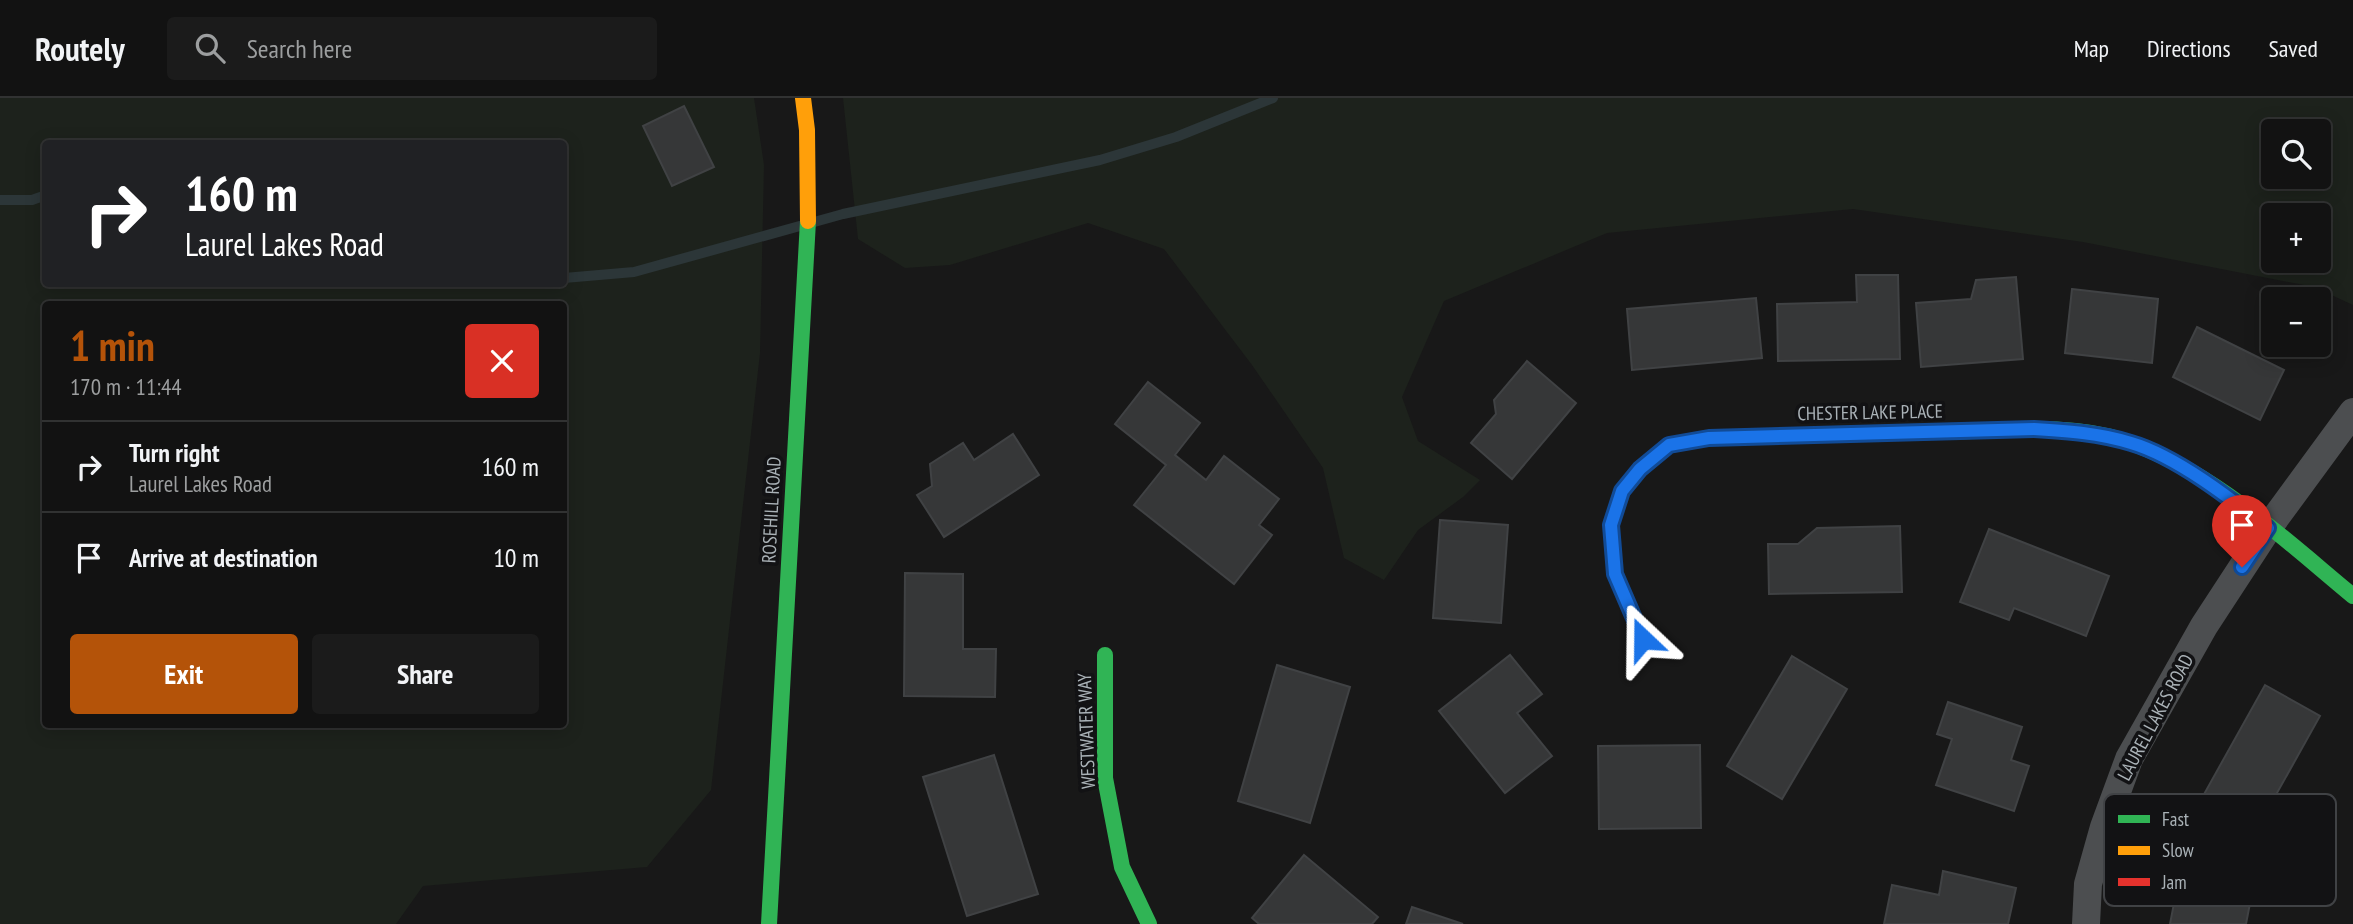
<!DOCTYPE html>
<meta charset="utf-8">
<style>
:root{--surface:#121212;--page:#1b1b1b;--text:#f1f3f6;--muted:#9c9e9f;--line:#313232;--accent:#b45309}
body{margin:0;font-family:"PT Sans Narrow",sans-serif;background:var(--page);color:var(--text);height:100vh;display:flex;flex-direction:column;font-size:26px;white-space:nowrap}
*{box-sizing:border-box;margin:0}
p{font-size:23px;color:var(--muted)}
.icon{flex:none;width:38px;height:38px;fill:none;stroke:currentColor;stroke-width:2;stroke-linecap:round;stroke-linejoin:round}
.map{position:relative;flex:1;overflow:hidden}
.details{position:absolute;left:42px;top:203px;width:525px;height:427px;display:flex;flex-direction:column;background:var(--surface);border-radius:7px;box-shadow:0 4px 18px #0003,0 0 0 2px var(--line)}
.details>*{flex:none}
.hud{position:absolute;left:42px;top:42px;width:525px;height:147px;border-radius:7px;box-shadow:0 4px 18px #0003,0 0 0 2px var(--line);background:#202124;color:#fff;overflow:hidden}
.fabs{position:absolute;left:2261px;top:21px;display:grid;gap:14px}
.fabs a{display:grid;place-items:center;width:70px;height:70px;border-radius:7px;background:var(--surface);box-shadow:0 4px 18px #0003,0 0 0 2px var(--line);font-size:35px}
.pin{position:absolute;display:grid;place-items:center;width:60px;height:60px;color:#fff;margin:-72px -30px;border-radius:50% 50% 50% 0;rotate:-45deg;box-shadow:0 0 7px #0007}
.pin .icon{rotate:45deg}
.me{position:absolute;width:77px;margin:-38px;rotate:337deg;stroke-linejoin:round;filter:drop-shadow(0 0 5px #0008)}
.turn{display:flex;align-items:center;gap:24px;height:147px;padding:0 28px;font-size:32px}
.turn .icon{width:91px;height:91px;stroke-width:2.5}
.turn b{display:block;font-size:49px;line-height:60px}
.round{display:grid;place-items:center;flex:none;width:74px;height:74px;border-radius:7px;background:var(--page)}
.summary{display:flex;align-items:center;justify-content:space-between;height:119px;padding:0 28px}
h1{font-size:42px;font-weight:700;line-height:52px;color:var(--accent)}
.button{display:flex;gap:14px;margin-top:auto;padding:14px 28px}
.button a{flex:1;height:80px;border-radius:7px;background:var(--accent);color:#fff;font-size:28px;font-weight:700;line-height:80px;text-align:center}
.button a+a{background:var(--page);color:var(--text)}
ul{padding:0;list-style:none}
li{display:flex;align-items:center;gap:21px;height:91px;padding:0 28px;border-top:2px solid var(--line)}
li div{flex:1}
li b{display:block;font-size:26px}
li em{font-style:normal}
header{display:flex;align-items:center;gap:42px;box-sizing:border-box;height:98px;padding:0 35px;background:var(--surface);border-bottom:2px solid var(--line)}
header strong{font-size:33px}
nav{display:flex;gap:38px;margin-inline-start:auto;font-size:24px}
.search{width:490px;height:63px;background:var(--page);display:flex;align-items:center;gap:18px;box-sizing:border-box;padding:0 24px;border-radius:7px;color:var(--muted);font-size:26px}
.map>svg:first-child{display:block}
</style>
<header>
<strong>Routely</strong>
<div class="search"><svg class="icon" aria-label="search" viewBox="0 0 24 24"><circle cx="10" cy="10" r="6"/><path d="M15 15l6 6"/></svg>Search here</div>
<nav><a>Map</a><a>Directions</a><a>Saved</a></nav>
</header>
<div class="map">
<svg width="2353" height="826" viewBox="0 0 2353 826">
<rect width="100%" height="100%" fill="#181818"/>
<g fill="#1d221c" fill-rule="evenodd">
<path d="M 0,0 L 754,0 L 764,67 L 760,255 L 711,692 L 647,769 L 423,788 L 396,826 L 0,826 ZM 46,46 L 564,46 L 564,186 L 46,186 ZM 46,206 L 564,206 L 564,626 L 46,626 Z"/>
<path d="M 843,0 L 2353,0 L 2353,207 L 2314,189 L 2083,144 L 1853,111 L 1607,135 L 1444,203 L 1402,299 L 1418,343 L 1480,382 L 1463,399 L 1418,432 L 1384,482 L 1344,460 L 1323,370 L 1252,267 L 1164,151 L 1088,125 L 950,167 L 905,170 L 858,141 ZM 2273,33 L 2319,33 L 2319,79 L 2273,79 ZM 2273,117 L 2319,117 L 2319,163 L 2273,163 Z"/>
</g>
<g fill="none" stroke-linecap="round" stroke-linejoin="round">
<g stroke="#2c3638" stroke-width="10">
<polyline points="0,102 32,102 46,97"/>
<polyline points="564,180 634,174 843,116 1100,62 1176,39 1273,0"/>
</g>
</g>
<g fill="#363738" stroke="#404244" stroke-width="2">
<polygon points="684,8 714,69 672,88 643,28"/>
<polygon points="1856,177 1898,177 1900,261 1778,263 1777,206 1857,204"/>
<polygon points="2016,179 2023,261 1921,269 1916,205 1971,201 1976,182"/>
<polygon points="2072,191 2158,201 2152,265 2065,255"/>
<polygon points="1756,200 1762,260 1632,272 1627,211"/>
<polygon points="2197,229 2284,272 2260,322 2173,279"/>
<polygon points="1527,263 1576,305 1512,381 1471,345 1496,316 1494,302"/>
<polygon points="1148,284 1200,325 1175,357 1206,382 1224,358 1279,401 1259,427 1272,437 1234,486 1134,407 1166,367 1115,326"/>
<polygon points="1013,336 1039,377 944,439 917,397 932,388 930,366 963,345 974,362"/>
<polygon points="1440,422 1508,427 1501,525 1433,520"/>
<polygon points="1900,428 1902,494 1769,496 1768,446 1798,446 1817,430"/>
<polygon points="1989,431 2109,478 2086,538 2014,510 2009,522 1960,504"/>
<polygon points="905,475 963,476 963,551 996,551 995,599 904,598"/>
<polygon points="1510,557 1542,596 1517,615 1552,658 1505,695 1439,613"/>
<polygon points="1792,558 1847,591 1782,701 1727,668"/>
<polygon points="1277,567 1350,589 1310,725 1238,703"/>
<polygon points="2265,587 2320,618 2258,729 2203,698"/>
<polygon points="1948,604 2022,629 2011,662 2029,668 2014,713 1936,687 1952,641 1937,636"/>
<polygon points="1700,647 1701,730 1599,731 1598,648"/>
<polygon points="994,657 1038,796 967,818 923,679"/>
<polygon points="2184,754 2257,769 2246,826 2170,826"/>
<polygon points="1304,757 1378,819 1372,826 1259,826 1252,820"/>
<polygon points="1943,773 2016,790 2008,826 1884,826 1892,787 1939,797"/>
<polygon points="1412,809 1463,826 1406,826"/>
</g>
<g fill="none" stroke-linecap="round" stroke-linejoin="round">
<polyline stroke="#4c4e50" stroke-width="28" points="2086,826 2088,786 2104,729 2129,661 2204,528 2268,430 2353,314"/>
<g stroke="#30b455" stroke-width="16">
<path d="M 1807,337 C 1862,336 1917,334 1972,333 C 2023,331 2077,327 2125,343 C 2212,372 2284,441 2353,498"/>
<polyline points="1105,557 1105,680 1122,769 1149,826"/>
<polyline points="769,826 808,123"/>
</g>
<polyline stroke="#ff9f0a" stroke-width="16" points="803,0 807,32 808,123"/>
<polyline stroke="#e5322d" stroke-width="16" points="1643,541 1615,476 1611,427 1622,393 1640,371 1669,347 1709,340 1807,337"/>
</g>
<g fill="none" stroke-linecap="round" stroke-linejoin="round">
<defs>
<path id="route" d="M 1643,541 L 1615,476 L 1611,427 L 1622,393 L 1640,371 L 1669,347 L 1709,340 L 2034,331 C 2067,333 2099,335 2131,345 C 2176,358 2231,401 2268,430 L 2242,469"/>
</defs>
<use href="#route" stroke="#114b97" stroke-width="18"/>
<use href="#route" stroke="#1a73e8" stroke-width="12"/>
</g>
<g text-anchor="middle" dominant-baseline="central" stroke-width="7" stroke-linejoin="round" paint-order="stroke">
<g font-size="19" fill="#aab2b7" stroke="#121214">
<text transform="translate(1870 314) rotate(-1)">CHESTER LAKE PLACE</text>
<text transform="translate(771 412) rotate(-87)">ROSEHILL ROAD</text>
<text transform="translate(2155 619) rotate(-62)">LAUREL LAKES ROAD</text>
<text transform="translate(1086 633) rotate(-92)">WESTWATER WAY</text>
</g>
</g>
<rect x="2104" y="696" width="232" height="112" rx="10" fill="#121214" stroke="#404245" stroke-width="2"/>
<rect x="2118" y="717" width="32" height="8" fill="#30b455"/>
<rect x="2118" y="748" width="32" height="9" fill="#ff9f0a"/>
<rect x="2118" y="780" width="32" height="8" fill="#e5322d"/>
<g font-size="19" fill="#aab2b7">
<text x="2162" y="728">Fast</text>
<text x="2162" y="759">Slow</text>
<text x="2162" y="791">Jam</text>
</g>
</svg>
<div class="fabs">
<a><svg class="icon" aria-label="search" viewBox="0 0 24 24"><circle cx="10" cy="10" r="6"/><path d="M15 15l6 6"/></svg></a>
<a>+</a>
<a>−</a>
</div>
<div class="pin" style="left:2242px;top:469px;background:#d93025"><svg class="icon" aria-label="arrive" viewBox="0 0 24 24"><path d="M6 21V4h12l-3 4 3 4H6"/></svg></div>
<svg class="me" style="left:1643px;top:541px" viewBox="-20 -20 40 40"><path d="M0-17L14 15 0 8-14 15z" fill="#1a73e8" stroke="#fff" stroke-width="4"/></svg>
<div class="hud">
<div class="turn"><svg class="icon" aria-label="right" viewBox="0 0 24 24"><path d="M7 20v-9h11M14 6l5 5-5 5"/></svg><div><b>160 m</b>Laurel Lakes Road</div></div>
</div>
<section class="details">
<div class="summary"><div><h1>1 min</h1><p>170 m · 11:44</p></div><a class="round" style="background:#d93025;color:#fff"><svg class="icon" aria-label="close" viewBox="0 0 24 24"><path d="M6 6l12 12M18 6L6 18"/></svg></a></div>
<ul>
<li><svg class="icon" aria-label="right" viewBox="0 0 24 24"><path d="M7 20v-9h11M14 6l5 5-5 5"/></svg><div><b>Turn right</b><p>Laurel Lakes Road</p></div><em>160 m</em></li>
<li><svg class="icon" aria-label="arrive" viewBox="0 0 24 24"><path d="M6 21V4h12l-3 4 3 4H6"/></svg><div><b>Arrive at destination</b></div><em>10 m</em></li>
</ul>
<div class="button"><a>Exit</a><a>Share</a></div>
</section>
</div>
